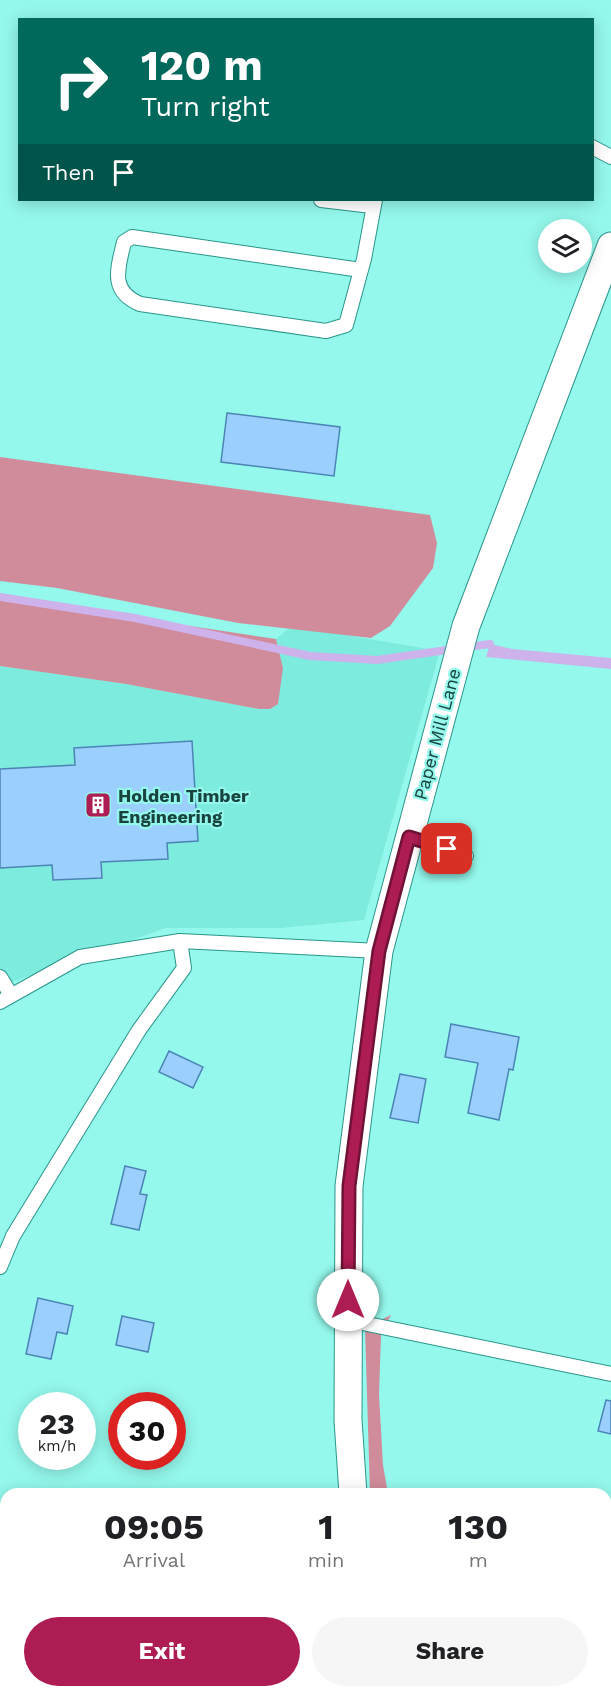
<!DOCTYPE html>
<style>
:root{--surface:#fff;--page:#f6f6f6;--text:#202124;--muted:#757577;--accent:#ad1c52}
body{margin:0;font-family:"Work Sans",sans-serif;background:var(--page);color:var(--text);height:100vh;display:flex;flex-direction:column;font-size:22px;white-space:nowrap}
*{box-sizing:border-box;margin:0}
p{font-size:20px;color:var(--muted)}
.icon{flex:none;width:33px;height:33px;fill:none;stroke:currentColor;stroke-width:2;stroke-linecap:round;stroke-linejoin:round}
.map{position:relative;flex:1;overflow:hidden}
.details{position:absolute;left:0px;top:1488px;width:612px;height:210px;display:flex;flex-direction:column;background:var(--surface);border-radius:18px 18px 0 0;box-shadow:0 3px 15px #0003}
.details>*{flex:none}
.banner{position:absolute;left:18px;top:18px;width:576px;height:183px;border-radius:0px;box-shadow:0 3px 15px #0003;background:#00695c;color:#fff;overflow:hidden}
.fabs{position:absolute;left:538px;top:219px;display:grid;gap:12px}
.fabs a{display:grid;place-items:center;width:54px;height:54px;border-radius:50%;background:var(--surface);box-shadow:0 3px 15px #0003;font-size:30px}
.speed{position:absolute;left:18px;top:1392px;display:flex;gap:12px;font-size:30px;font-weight:700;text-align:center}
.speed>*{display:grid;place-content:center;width:78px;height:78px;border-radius:50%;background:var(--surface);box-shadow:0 3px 15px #0003;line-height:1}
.speed small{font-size:15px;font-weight:400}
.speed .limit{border:9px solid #d22;background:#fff;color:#111}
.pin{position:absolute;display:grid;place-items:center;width:51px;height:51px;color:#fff;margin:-26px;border-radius:12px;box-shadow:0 3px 9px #0006}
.me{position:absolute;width:66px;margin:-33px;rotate:0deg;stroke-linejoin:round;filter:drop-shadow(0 0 4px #0008)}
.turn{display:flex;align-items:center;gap:21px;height:126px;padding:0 24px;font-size:27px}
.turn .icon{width:78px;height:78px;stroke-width:2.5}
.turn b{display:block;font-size:42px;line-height:51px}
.then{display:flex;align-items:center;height:57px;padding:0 24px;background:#0003;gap:12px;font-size:22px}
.eta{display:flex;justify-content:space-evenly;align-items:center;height:102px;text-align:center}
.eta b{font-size:36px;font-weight:700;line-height:42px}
.primary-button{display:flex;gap:12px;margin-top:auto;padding:12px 24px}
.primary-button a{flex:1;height:69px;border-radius:36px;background:var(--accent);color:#fff;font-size:24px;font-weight:700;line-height:69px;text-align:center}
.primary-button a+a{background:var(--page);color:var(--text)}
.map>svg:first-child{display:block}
</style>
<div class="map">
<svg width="611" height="1698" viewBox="0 0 611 1698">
<rect width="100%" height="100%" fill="#94f8ec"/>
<polygon fill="#7debde" points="292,626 440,651 364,920 281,928 166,928 0,986 0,666 126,684 259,709 283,668 276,639"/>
<g fill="#d08c9b">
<polygon points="0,457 430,515 437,543 433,568 390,626 371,638 238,623 57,588 0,581"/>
<polygon points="0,597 276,639 283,668 278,704 270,709 259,709 126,684 0,666"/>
<polygon points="391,1315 381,1335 379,1395 383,1465 388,1494 370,1494 365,1327"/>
<polygon points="51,1692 164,1692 197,1698 46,1698"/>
</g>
<polygon fill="#cdb2eb" points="490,644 512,649 611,658 611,669 486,657"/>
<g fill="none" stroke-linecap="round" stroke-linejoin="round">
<g stroke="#cdb2eb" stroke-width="8">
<polyline points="0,597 135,618 310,656 377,660 454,649"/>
<polyline points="466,647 490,644"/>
</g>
</g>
<g fill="#9bcffd" stroke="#4b85b5" stroke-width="1.5">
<polygon points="227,413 340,427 334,476 221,462"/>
<polygon points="192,741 198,841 167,843 168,859 101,862 102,878 53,880 52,865 0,868 0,769 75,765 74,748"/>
<polygon points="451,1024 519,1037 513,1070 509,1069 499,1120 468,1113 478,1063 445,1057"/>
<polygon points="169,1051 203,1067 193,1088 159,1072"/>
<polygon points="400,1074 426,1079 418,1123 390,1118"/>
<polygon points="125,1166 146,1171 140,1194 147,1195 139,1230 111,1224"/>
<polygon points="38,1298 73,1306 67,1334 57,1332 51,1359 26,1354"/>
<polygon points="122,1316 154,1323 148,1352 116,1345"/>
<polygon points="606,1400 611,1401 611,1434 598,1431"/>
</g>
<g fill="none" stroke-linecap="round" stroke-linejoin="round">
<defs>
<g id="lane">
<polyline points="592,147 611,157"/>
<polyline points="321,200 372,206"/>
<path d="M 361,270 L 132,237 L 124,242 C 118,268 109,291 140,304 L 326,331 L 346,325 L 364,259 L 375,200"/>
<polyline points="409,837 466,856"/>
<polyline points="0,977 11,995"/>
<polyline points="0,1002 80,957 180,941 379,951"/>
<polyline points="0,1267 13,1236 139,1030 184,968 180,941"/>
<polyline points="348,1320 611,1374"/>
</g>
<g id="street">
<polyline points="353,1494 348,1420 349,1186 379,951 466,626 611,246"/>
<polyline points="369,1692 369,1698"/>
</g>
</defs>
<use href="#lane" stroke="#2a968b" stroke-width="16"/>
<use href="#street" stroke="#2a968b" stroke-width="29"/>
<use href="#lane" stroke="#fff" stroke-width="14"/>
<use href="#street" stroke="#fff" stroke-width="27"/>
</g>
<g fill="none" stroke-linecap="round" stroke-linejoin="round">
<defs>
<polyline id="route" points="348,1300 349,1186 379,951 409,837 447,849"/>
</defs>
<use href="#route" stroke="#701235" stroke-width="15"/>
<use href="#route" stroke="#ad1c52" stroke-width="10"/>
</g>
<defs>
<symbol id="building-square" viewBox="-11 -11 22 22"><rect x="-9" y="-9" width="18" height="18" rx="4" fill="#ad1c52" stroke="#94f8ec"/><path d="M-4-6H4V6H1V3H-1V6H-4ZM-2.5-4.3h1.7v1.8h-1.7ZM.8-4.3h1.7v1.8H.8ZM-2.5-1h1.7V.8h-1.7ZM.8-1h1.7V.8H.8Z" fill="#fff"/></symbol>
</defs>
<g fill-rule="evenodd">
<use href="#building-square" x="83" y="790" width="30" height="30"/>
</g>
<g text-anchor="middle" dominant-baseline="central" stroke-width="4.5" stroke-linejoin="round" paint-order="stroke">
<g font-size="18" fill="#18433e" stroke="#94f8ec">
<text transform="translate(437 734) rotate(-75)">Paper Mill Lane</text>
</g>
<g font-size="18" font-weight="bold" fill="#18433e" stroke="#94f8ec" text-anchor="start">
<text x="118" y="795">Holden Timber<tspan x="118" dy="21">Engineering</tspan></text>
</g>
</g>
</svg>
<div class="fabs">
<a><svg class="icon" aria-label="layers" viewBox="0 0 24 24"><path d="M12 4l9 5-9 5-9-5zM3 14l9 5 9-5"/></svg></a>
</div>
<div class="speed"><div>23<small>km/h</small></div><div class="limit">30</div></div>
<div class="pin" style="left:447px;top:849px;background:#d93025"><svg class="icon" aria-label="arrive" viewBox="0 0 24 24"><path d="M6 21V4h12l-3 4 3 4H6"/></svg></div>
<svg class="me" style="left:348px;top:1300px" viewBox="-20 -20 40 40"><circle r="19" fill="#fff"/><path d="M0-13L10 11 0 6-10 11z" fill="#ad1c52"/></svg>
<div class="banner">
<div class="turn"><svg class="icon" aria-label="right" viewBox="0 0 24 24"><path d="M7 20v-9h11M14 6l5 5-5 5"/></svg><div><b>120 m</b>Turn right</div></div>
<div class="then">Then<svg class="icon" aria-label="arrive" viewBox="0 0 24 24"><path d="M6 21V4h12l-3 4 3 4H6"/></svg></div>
</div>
<section class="details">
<div class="eta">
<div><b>09:05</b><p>Arrival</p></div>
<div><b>1</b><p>min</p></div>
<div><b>130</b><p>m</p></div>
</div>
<div class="primary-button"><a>Exit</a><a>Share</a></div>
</section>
</div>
